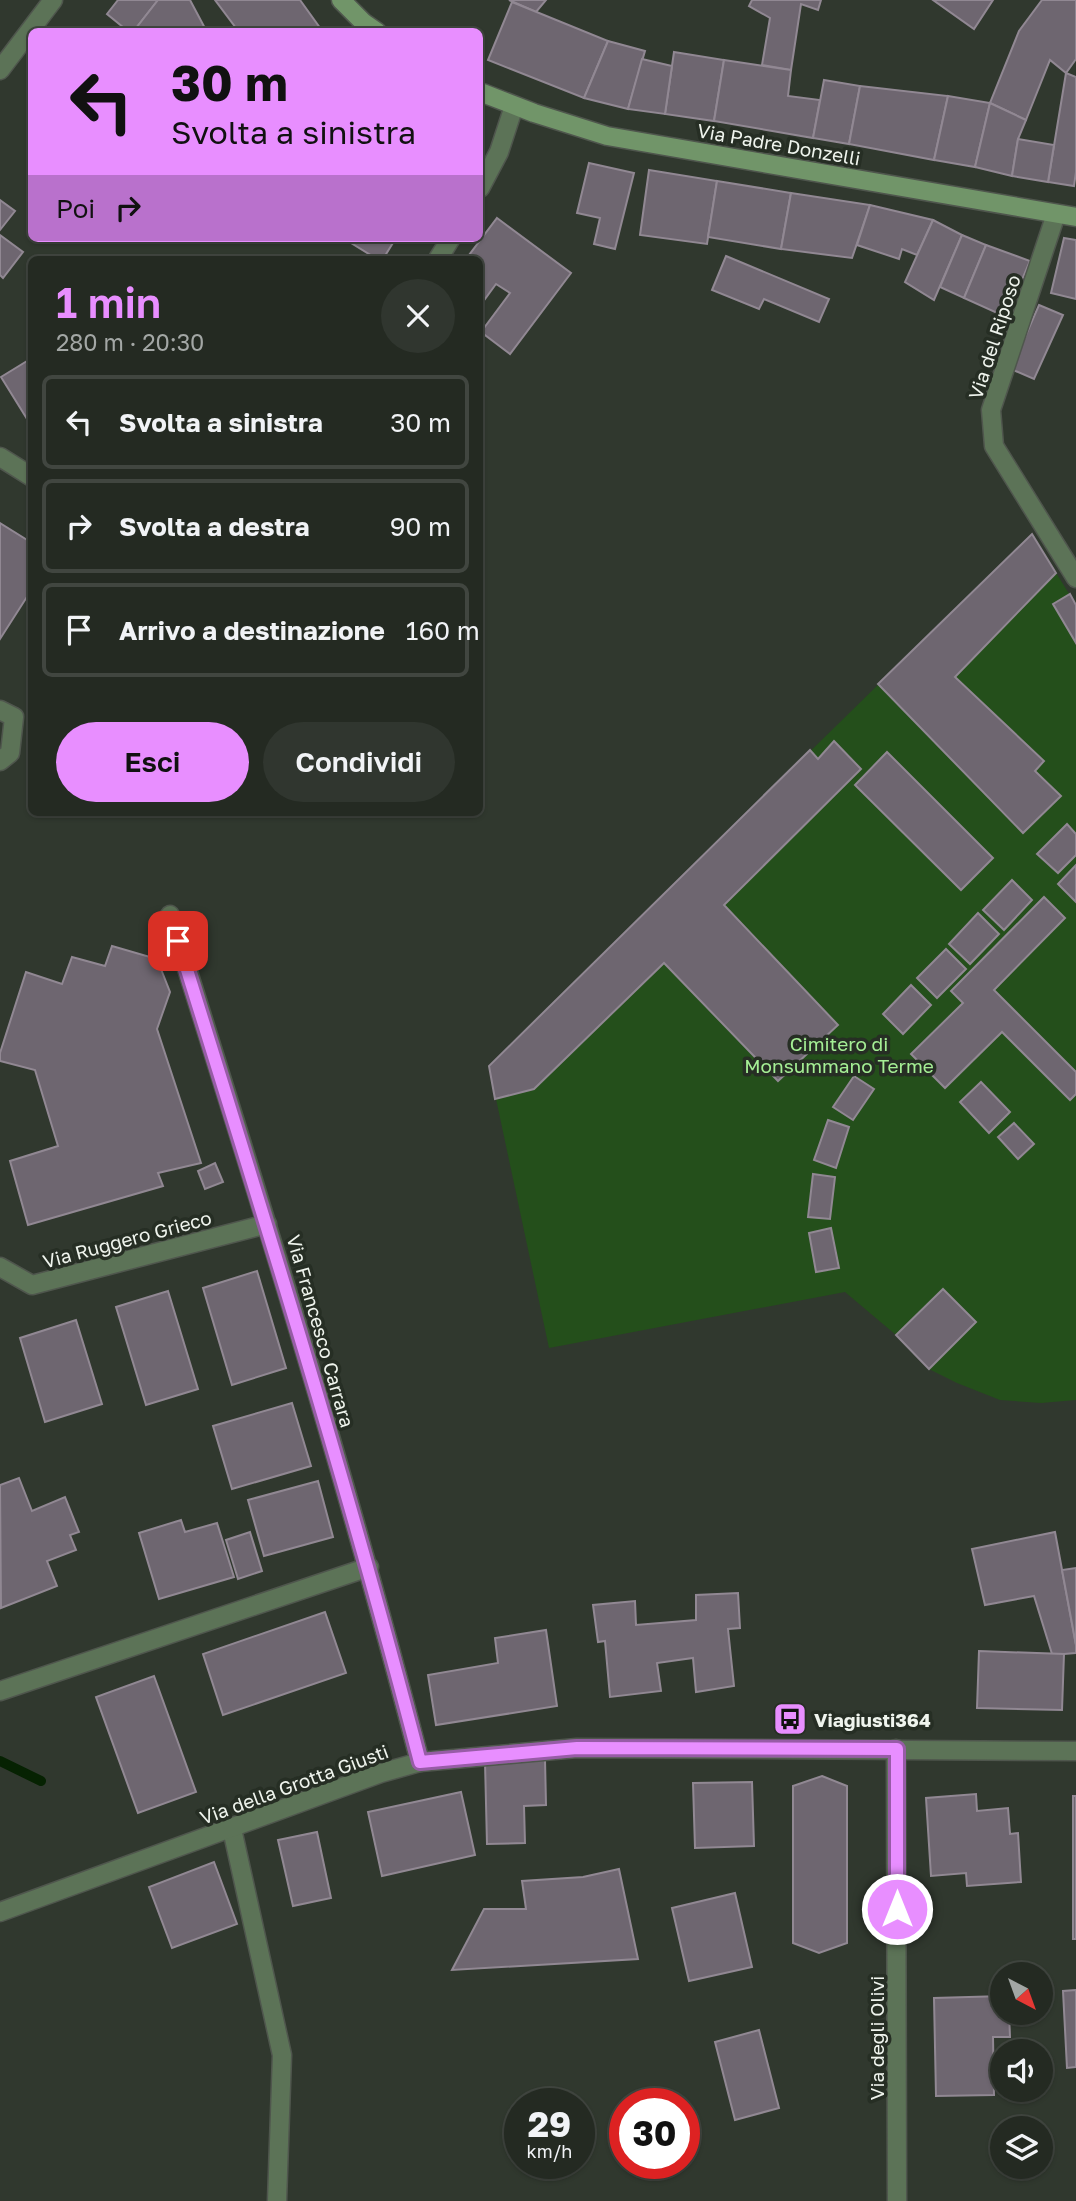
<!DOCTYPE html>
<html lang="it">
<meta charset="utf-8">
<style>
:root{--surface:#242a22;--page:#30362f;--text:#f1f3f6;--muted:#a3a7a5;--line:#414640;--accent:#e88eff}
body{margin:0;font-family:"Golos Text",sans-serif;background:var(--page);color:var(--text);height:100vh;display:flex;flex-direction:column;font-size:26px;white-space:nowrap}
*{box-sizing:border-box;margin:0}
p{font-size:23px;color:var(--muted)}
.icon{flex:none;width:38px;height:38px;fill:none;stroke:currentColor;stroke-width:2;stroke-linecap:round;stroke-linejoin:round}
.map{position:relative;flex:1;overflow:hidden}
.side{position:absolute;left:28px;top:256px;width:455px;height:560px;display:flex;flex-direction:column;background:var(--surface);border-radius:10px;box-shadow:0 2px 5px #0004,0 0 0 2px var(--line)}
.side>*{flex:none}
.guide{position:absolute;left:28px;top:28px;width:455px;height:214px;border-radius:10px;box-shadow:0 2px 5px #0004,0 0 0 2px var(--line);background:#e88eff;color:#111;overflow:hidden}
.needle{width:46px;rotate:139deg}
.tools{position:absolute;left:990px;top:1962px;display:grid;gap:14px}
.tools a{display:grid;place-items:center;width:63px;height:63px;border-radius:50%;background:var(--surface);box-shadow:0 2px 5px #0004,0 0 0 2px var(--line);font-size:35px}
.speed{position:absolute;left:504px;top:2088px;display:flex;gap:14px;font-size:35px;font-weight:700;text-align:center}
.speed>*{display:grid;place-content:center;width:91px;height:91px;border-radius:50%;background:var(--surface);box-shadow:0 2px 5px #0004,0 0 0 2px var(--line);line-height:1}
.speed small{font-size:18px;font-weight:400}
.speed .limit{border:10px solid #d22;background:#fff;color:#111}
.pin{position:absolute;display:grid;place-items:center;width:60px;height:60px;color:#fff;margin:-30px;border-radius:14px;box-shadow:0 4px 10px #0006}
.me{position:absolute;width:77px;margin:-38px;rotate:0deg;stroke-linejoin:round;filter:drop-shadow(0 0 5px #0008)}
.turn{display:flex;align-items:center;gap:24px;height:147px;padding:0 28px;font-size:32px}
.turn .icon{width:91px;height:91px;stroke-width:2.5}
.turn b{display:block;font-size:49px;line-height:60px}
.then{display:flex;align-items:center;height:66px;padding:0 28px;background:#0003;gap:14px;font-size:26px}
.round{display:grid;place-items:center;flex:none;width:74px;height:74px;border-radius:37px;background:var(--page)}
.head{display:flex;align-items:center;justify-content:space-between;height:119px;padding:0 28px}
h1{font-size:42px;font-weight:600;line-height:52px;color:var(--accent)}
.button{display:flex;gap:14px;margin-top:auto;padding:14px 28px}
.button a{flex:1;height:80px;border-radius:42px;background:var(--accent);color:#111;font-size:28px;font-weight:600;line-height:80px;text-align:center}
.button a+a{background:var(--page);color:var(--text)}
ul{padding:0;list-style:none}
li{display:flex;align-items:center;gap:21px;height:94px;margin:0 14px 10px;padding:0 14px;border:4px solid var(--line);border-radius:10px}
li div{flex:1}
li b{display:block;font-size:26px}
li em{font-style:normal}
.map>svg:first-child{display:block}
</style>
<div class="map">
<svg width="1076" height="2201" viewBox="0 0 1076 2201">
<rect width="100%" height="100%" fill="#30382e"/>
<polygon fill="#244f1b" points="1032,534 1076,605 1076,1400 1041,1403 1000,1400 957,1383 929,1369 896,1335 845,1292 549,1348 489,1066"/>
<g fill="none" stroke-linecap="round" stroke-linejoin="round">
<polyline stroke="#062202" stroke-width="10" points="0,1761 41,1781"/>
</g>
<g fill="#6e6670" stroke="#918893" stroke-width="2">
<polygon points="118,0 158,0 133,32 129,32 107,14"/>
<polygon points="158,0 190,0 207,32 133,32"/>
<polygon points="215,0 300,0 323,32 239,32"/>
<polygon points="509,0 546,0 536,12"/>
<polygon points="752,0 821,0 818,10 801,4 791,70 762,65 770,18 749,6"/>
<polygon points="933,0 993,0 974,29"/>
<polygon points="1042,0 1076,0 1076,59 1066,73 1050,60 1026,120 990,103 1019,31"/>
<polygon points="512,2 608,41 584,98 488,60"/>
<polygon points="608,41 645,51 628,109 584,98"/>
<polygon points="674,52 724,60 714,121 665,114"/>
<polygon points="642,59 672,66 665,114 628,109"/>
<polygon points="724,60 791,70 788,96 820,100 813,138 714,121"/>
<polygon points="1066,73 1076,77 1076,172 1074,186 1048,182"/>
<polygon points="824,80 860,86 849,144 813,138"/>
<polygon points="860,86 948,96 934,160 849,144"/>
<polygon points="948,96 990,103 975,167 934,160"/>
<polygon points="990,103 1026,120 1018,139 1012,176 975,167"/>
<polygon points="1018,139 1054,145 1048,182 1012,176"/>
<polygon points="589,163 634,173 615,249 594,244 600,218 577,213"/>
<polygon points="649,170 717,181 707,244 640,235"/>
<polygon points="717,181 791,193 781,249 708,237"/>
<polygon points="791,193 870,205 852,258 781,249"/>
<polygon points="0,200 15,211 0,230"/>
<polygon points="870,205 933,220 917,255 902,249 899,259 857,245"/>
<polygon points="497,218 571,273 510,354 481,332 510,293 496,284 485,299 480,295 480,259 466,259"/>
<polygon points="933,220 962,235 934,300 905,282"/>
<polygon points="0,235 23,252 3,278 0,275"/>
<polygon points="962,235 986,245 964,298 940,287"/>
<polygon points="343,238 396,238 383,259 377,259"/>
<polygon points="1064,238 1076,240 1076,299 1051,293"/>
<polygon points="986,245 1030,261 1006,317 964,298"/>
<polygon points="726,256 829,299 819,322 764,299 759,309 712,290"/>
<polygon points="1039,305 1063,315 1034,379 1011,369"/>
<polygon points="32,358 32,427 1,377"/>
<polygon points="0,523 32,543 32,589 0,639"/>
<polygon points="1032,534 1056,573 955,677 1044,761 1035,771 1061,796 1023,833 878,684"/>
<polygon points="1070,594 1076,605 1076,643 1053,604"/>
<polygon points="834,741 861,769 724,905 838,1025 778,1081 664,963 534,1089 495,1099 489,1066 810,750 818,759"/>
<polygon points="887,752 993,858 961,890 855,785"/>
<polygon points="1067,824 1076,834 1076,855 1058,873 1037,854"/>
<polygon points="1076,865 1076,902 1058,884"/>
<polygon points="1012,880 1032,900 1004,930 983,910"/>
<polygon points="1044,897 1065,918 994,990 1076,1072 1076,1094 1070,1100 1002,1032 945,1088 911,1054 963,1003 951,991"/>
<polygon points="978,913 999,934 970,964 949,944"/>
<polygon points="112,946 157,959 170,992 157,1029 201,1163 158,1173 163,1186 28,1225 10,1161 58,1146 35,1070 0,1061 0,1053 26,972 62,984 72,957 105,966"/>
<polygon points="946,949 966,969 937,998 917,978"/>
<polygon points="911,985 931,1005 903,1034 883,1014"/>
<polygon points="854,1076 874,1089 853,1120 833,1107"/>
<polygon points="981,1082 1010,1112 989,1133 960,1102"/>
<polygon points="828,1120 849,1127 836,1168 814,1160"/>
<polygon points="1014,1123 1034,1144 1018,1159 998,1137"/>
<polygon points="215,1163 223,1182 205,1189 198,1171"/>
<polygon points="813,1174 835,1177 830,1219 808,1217"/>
<polygon points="831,1228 839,1268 816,1272 809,1233"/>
<polygon points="257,1271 286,1368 232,1385 203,1288"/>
<polygon points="943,1289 976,1322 929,1369 896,1335"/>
<polygon points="168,1291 198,1389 146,1405 116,1307"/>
<polygon points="76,1320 102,1404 45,1422 20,1338"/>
<polygon points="292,1403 311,1466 232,1489 213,1426"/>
<polygon points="19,1478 32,1511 65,1497 79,1532 70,1535 76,1550 47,1561 57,1586 1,1608 0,1485"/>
<polygon points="318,1481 333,1537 264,1556 248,1500"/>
<polygon points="181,1520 185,1532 217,1523 234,1577 159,1599 139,1533"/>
<polygon points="250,1532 262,1571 238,1579 226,1540"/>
<polygon points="1055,1532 1076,1645 1076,1653 1064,1654 1052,1654 1034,1596 985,1605 972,1549"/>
<polygon points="1076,1568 1076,1645 1062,1570"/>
<polygon points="738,1593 740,1628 728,1629 734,1686 696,1692 693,1658 657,1663 661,1691 610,1697 605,1641 598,1642 593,1605 635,1601 636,1625 696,1620 696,1595"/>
<polygon points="325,1612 346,1673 223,1715 203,1654"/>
<polygon points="546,1630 557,1706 436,1725 428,1675 498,1663 495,1638"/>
<polygon points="979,1651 1064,1654 1062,1710 977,1708"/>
<polygon points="154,1676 196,1792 138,1813 96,1697"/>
<polygon points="545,1759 546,1805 524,1806 525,1843 487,1844 485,1762"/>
<polygon points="822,1776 847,1786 847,1943 819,1953 793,1943 793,1786"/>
<polygon points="752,1782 754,1846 695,1848 693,1783"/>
<polygon points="461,1792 475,1855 382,1876 368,1812"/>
<polygon points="976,1794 977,1811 1008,1808 1010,1834 1018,1833 1021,1882 967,1886 966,1873 931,1876 926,1798"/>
<rect x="1073" y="1796" width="3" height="143"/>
<polygon points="317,1832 331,1898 293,1906 278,1840"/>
<polygon points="214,1862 237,1924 172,1948 149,1887"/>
<polygon points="619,1869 638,1959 452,1970 484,1909 526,1909 522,1881 583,1877"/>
<polygon points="735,1893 752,1967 689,1981 672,1908"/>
<polygon points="1076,1990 1076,2067 1067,2068 1063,1991"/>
<polygon points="1003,1996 1003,2012 1009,2012 1010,2037 993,2037 994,2095 936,2096 934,1998"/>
<polygon points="759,2030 779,2108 735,2120 715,2042"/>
</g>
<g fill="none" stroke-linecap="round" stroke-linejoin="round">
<defs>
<g id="lane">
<polyline points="480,188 499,152 514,106"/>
<polyline points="438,259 451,238"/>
<polyline points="0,710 14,717 10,753 0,761"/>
</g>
<g id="street">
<polyline points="0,70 53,0"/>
<polyline points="1056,214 991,410 994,446 1076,578"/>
<polyline points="0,457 32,477"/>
<path d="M 170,915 C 259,1196 346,1477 420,1762"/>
<polyline points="0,1267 32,1285 267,1224"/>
<polyline points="0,1691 369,1567"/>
<polyline points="896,1749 897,2201"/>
<polyline points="232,1829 282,2055 277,2201"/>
<polyline points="0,1912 381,1773 420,1762 577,1748 1076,1751"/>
</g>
<g id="secondary">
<polyline points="341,0 364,23 377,32"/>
<polyline points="480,92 534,113 607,136 1076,217"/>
</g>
</defs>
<use href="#lane" stroke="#4f564d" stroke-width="21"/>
<use href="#street" stroke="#4f564d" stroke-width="21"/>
<use href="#secondary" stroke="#4f564d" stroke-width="21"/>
<use href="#lane" stroke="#5c7357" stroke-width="18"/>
<use href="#street" stroke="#5c7357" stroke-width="18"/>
<use href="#secondary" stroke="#719569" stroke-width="18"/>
</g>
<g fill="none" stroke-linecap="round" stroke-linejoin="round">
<defs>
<path id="route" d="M 178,941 C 263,1213 348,1485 420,1762 L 577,1748 L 897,1749 L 897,1909"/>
</defs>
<use href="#route" stroke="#975ca6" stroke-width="18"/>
<use href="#route" stroke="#e88eff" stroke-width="12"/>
</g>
<defs>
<symbol id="bus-square" viewBox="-11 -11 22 22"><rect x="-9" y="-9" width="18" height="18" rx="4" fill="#e88eff" stroke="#262e24"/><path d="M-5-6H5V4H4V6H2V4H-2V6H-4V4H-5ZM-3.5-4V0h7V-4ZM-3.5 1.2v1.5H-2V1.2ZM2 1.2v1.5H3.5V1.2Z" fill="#111"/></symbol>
</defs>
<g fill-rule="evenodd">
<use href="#bus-square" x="771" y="1700" width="38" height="38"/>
</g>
<g text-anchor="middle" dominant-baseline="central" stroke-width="7" stroke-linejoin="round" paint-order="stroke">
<g font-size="19" fill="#eff4ed" stroke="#262e24">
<text transform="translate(779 144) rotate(10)">Via Padre Donzelli</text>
<text transform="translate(994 337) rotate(-72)">Via del Riposo</text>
<text transform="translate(127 1239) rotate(-15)">Via Ruggero Grieco</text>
<text transform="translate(321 1331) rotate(74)">Via Francesco Carrara</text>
<text transform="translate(294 1784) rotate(-20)">Via della Grotta Giusti</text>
<text transform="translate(876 2038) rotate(-90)">Via degli Olivi</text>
</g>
<g font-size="19" fill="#a5ef95" stroke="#262e24">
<text x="839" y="1043">Cimitero di<tspan x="839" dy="22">Monsummano Terme</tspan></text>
</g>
<g font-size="19" font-weight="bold" fill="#eff4ed" stroke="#262e24" text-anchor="start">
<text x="814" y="1719">Viagiusti364</text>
</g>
</g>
</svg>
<div class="tools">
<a><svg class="needle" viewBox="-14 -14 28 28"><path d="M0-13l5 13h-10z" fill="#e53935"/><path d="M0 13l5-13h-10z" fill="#a3a7a5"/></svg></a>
<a><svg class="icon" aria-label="sound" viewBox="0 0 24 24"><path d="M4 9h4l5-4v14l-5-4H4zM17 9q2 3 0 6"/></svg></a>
<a><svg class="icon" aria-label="layers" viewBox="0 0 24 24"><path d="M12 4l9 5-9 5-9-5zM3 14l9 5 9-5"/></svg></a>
</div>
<div class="speed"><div>29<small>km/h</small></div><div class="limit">30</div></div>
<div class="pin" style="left:178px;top:941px;background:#d93025"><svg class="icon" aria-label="arrive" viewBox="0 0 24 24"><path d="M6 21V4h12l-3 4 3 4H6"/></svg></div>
<svg class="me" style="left:897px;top:1909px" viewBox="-20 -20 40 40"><circle r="17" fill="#e88eff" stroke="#fff" stroke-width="3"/><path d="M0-11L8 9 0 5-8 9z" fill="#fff"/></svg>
<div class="guide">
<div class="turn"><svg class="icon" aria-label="left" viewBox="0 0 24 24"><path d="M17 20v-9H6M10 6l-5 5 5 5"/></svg><div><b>30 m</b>Svolta a sinistra</div></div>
<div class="then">Poi<svg class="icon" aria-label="right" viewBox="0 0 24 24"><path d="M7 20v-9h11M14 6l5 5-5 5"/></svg></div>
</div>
<section class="side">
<div class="head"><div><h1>1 min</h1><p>280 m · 20:30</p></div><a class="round"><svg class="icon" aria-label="close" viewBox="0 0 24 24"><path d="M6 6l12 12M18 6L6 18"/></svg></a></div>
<ul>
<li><svg class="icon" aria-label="left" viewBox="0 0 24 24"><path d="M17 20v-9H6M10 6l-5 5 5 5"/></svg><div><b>Svolta a sinistra</b></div><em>30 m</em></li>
<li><svg class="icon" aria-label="right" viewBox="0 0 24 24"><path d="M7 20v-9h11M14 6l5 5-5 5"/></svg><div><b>Svolta a destra</b></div><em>90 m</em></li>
<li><svg class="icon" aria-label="arrive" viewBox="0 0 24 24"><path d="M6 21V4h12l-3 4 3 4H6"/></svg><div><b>Arrivo a destinazione</b></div><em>160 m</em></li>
</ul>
<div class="button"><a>Esci</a><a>Condividi</a></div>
</section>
</div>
